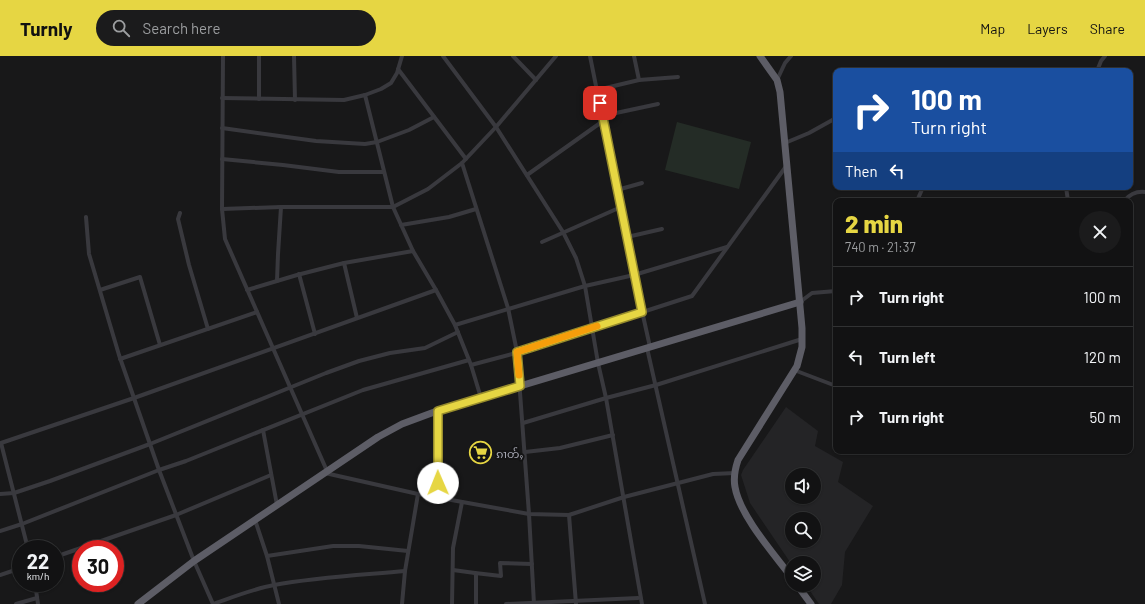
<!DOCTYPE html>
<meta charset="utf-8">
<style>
:root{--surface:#121213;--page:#1b1b1c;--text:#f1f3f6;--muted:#9c9ea0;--line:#313233;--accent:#e6d643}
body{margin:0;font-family:Barlow,"Noto Sans Myanmar",sans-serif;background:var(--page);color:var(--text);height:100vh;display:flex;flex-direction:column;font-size:15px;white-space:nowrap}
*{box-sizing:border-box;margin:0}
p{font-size:13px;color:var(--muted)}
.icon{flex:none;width:22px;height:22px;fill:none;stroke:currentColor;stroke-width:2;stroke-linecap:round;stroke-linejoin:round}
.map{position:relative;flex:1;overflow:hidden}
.drawer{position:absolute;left:833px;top:142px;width:300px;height:256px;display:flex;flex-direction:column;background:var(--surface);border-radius:8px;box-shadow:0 1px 3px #0004,0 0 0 1px var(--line)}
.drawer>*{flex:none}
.top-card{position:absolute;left:833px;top:12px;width:300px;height:122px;border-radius:8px;box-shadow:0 1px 3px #0004,0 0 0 1px var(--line);background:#1a4fa0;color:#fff;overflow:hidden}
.tools{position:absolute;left:785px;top:412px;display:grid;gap:8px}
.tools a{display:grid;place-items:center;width:36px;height:36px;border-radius:50%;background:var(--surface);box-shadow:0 1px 3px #0004,0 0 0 1px var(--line);font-size:20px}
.speed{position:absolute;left:12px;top:484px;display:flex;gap:8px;font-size:20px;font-weight:700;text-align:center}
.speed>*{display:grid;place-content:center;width:52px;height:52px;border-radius:50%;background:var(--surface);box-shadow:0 1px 3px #0004,0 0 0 1px var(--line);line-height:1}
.speed small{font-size:10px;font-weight:400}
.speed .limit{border:6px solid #d22;background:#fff;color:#111}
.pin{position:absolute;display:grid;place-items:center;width:34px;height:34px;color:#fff;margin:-17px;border-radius:8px;box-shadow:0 2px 6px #0006}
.me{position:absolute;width:44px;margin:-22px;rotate:359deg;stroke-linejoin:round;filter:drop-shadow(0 0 3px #0008)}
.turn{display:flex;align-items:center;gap:14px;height:84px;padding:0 12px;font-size:18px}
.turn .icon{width:52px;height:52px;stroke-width:2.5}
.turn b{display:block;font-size:28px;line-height:34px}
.then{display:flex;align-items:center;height:38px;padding:0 12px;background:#0003;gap:8px;font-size:15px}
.round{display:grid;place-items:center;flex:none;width:42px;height:42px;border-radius:21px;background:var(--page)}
.overview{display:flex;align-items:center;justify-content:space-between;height:68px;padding:0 12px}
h1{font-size:24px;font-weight:800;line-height:30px;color:var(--accent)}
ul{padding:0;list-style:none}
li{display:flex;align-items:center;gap:12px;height:60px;padding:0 12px;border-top:1px solid var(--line)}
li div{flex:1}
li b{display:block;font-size:15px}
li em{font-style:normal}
header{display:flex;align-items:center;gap:24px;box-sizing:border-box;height:56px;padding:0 20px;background:var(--accent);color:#111}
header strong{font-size:19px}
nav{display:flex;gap:22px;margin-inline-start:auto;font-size:14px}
.search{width:280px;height:36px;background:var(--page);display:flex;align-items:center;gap:10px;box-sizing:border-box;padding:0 14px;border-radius:22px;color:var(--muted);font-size:15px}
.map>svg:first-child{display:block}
</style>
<header>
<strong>Turnly</strong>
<div class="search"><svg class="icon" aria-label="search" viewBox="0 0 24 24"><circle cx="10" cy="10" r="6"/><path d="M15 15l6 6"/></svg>Search here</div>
<nav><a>Map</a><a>Layers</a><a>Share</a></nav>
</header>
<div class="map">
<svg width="1145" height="548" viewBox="0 0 1145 548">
<rect width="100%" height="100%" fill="#181819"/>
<path fill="#242426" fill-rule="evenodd" d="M 786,351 L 818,375 L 815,390 L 843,406 L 838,426 L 873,450 L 845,496 L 842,529 L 831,548 L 819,548 L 806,529 L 814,529 L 814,507 L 792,507 L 792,509 L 750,447 L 741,419 L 743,414 ZM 792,419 L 814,419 L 814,441 L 792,441 ZM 792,463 L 814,463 L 814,485 L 792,485 Z"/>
<polygon fill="#242c26" points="677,66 751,86 739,133 665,114"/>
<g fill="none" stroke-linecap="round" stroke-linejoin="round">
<g stroke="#39393e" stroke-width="4">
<polyline points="223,0 222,153 225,183 327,415"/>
<polyline points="259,0 259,43"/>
<polyline points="294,0 295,44"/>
<polyline points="443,0 496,71 563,176 576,202 585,230 598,307 606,342 642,548"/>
<polyline points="513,0 536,24"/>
<polyline points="590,0 634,219 650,291"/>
<polyline points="634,0 639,24"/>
<polyline points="398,13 466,103"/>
<polyline points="1097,15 1101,5 1105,0"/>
<polyline points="777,24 785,7 791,0"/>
<polyline points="597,34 639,24 678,21"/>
<polyline points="365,39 393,151 413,195 436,234 455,269 471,309 481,342"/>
<polyline points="222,42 344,44 365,39 381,33 391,27 397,17 402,0"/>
<polyline points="602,60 658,48"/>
<polyline points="222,72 316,85 365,88 377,86 409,74 434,61"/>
<polyline points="785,87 809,77 836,62"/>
<polyline points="222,103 283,109 339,116 383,116"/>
<polyline points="462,107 508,252 517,296 529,458 534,548"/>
<polyline points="527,119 603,65"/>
<polyline points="1066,131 1068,145"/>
<polyline points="617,134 642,127"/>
<polyline points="917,145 923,131"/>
<path d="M 1124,145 C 1130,138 1136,135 1145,136"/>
<polyline points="222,153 281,151 393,151 428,133 462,107 496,71 556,0"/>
<polyline points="180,157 178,163 189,209 208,273"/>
<polyline points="86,161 89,198 119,299 159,414 194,505 213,548"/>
<polyline points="401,169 449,161 476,153"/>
<polyline points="627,181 662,173"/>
<polyline points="542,186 621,151"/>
<polyline points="344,207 357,262"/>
<polyline points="299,218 315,278"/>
<polyline points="277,225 278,198 281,151"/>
<polyline points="100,234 140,221 160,289"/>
<polyline points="247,234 297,219 344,207 413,195"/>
<polyline points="800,246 812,237 836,235"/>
<polyline points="455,269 585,230 634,219 727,191"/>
<polyline points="647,292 705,548"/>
<polyline points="120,303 257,256"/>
<polyline points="471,309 516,297 692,240 787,109"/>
<polyline points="794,314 836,330"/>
<polyline points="437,355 438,442"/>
<polyline points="523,367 606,342 656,329 802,283"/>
<polyline points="263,374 277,449"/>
<polyline points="525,396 560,392 613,379"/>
<polyline points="325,417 418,438 529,458 569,459 624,441 713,418 735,417"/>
<polyline points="0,438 14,437 50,425 150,388 326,317 359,305 390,297 425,292 458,276"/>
<polyline points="569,459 576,548"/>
<polyline points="255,464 267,500 279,548"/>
<polyline points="0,475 22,468 159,414 186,405 363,334 469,304"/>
<polyline points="28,493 1,387 134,342 436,234"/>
<polyline points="267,500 333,490 359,490 408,495"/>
<polyline points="55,501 176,459 271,419"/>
<polyline points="453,514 475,517 476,519 476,548"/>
<polyline points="475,517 501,520 500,507 532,508"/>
<polyline points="0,519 21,512"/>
<polyline points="35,527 38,548"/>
<polyline points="16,548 37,542"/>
<path d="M 213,548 C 233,541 253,533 274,529 C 317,521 361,519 405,515"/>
<polyline points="402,548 405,515 418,438"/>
<polyline points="452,548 453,492 462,446"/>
<polyline points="506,548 638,542"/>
</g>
<g stroke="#5d5d66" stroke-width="7">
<path d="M 760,0 L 777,24 L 780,36 L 802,272 L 802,291 L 797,310 L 738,404 C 735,413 733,421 735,431 C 740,460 774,498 792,522"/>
<polyline points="797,529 811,548"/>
<polyline points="138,548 194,505 378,381 402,368 437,355 800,246"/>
</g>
</g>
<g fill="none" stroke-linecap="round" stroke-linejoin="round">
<defs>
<polyline id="route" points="438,427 438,355 520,330 517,296 642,256 600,47"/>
</defs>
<use href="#route" stroke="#968b2c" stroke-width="10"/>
<use href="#route" stroke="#e6d643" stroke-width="7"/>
<polyline stroke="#f59e0b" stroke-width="7" points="519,319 517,296 597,270"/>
</g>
<defs>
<symbol id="supermarket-ring" viewBox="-11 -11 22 22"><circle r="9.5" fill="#131314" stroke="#e6d643" stroke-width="1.5"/><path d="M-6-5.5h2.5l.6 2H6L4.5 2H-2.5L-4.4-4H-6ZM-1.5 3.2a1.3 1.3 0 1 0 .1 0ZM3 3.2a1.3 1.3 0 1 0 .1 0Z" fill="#e6d643"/></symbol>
</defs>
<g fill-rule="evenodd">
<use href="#supermarket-ring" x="468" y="384" width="25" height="25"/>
</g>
<g text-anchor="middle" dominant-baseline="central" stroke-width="4" stroke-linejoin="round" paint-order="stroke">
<g font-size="11" fill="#abacb8" stroke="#131314" text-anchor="start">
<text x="496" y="397">ၵၢတ်ႇ</text>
</g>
</g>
</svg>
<div class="tools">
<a><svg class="icon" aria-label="sound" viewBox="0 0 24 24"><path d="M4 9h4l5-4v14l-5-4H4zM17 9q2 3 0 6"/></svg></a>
<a><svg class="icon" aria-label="search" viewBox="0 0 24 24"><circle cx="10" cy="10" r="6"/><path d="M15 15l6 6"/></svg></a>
<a><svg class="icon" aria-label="layers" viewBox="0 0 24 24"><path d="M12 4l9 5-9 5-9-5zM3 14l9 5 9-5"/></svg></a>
</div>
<div class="speed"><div>22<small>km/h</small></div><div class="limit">30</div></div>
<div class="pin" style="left:600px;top:47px;background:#d93025"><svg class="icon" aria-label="arrive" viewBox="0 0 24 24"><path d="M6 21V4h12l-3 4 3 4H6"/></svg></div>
<svg class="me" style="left:438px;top:427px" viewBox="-20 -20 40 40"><circle r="19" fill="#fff"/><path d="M0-13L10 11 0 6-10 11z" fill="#e6d643"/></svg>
<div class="top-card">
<div class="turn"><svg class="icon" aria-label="right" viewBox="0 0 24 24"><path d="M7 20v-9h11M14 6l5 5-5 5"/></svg><div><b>100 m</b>Turn right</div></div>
<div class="then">Then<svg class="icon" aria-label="left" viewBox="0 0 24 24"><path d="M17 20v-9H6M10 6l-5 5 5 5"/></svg></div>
</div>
<section class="drawer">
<div class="overview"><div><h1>2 min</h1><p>740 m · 21:37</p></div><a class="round"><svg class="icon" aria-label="close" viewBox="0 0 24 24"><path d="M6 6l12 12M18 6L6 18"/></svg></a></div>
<ul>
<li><svg class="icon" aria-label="right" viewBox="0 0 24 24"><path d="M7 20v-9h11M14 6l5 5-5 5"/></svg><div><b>Turn right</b></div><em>100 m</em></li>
<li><svg class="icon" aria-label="left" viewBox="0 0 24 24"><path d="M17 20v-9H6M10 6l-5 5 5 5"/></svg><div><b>Turn left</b></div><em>120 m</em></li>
<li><svg class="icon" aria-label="right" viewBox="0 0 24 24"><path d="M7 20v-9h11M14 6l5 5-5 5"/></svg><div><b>Turn right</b></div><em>50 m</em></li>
</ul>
</section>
</div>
